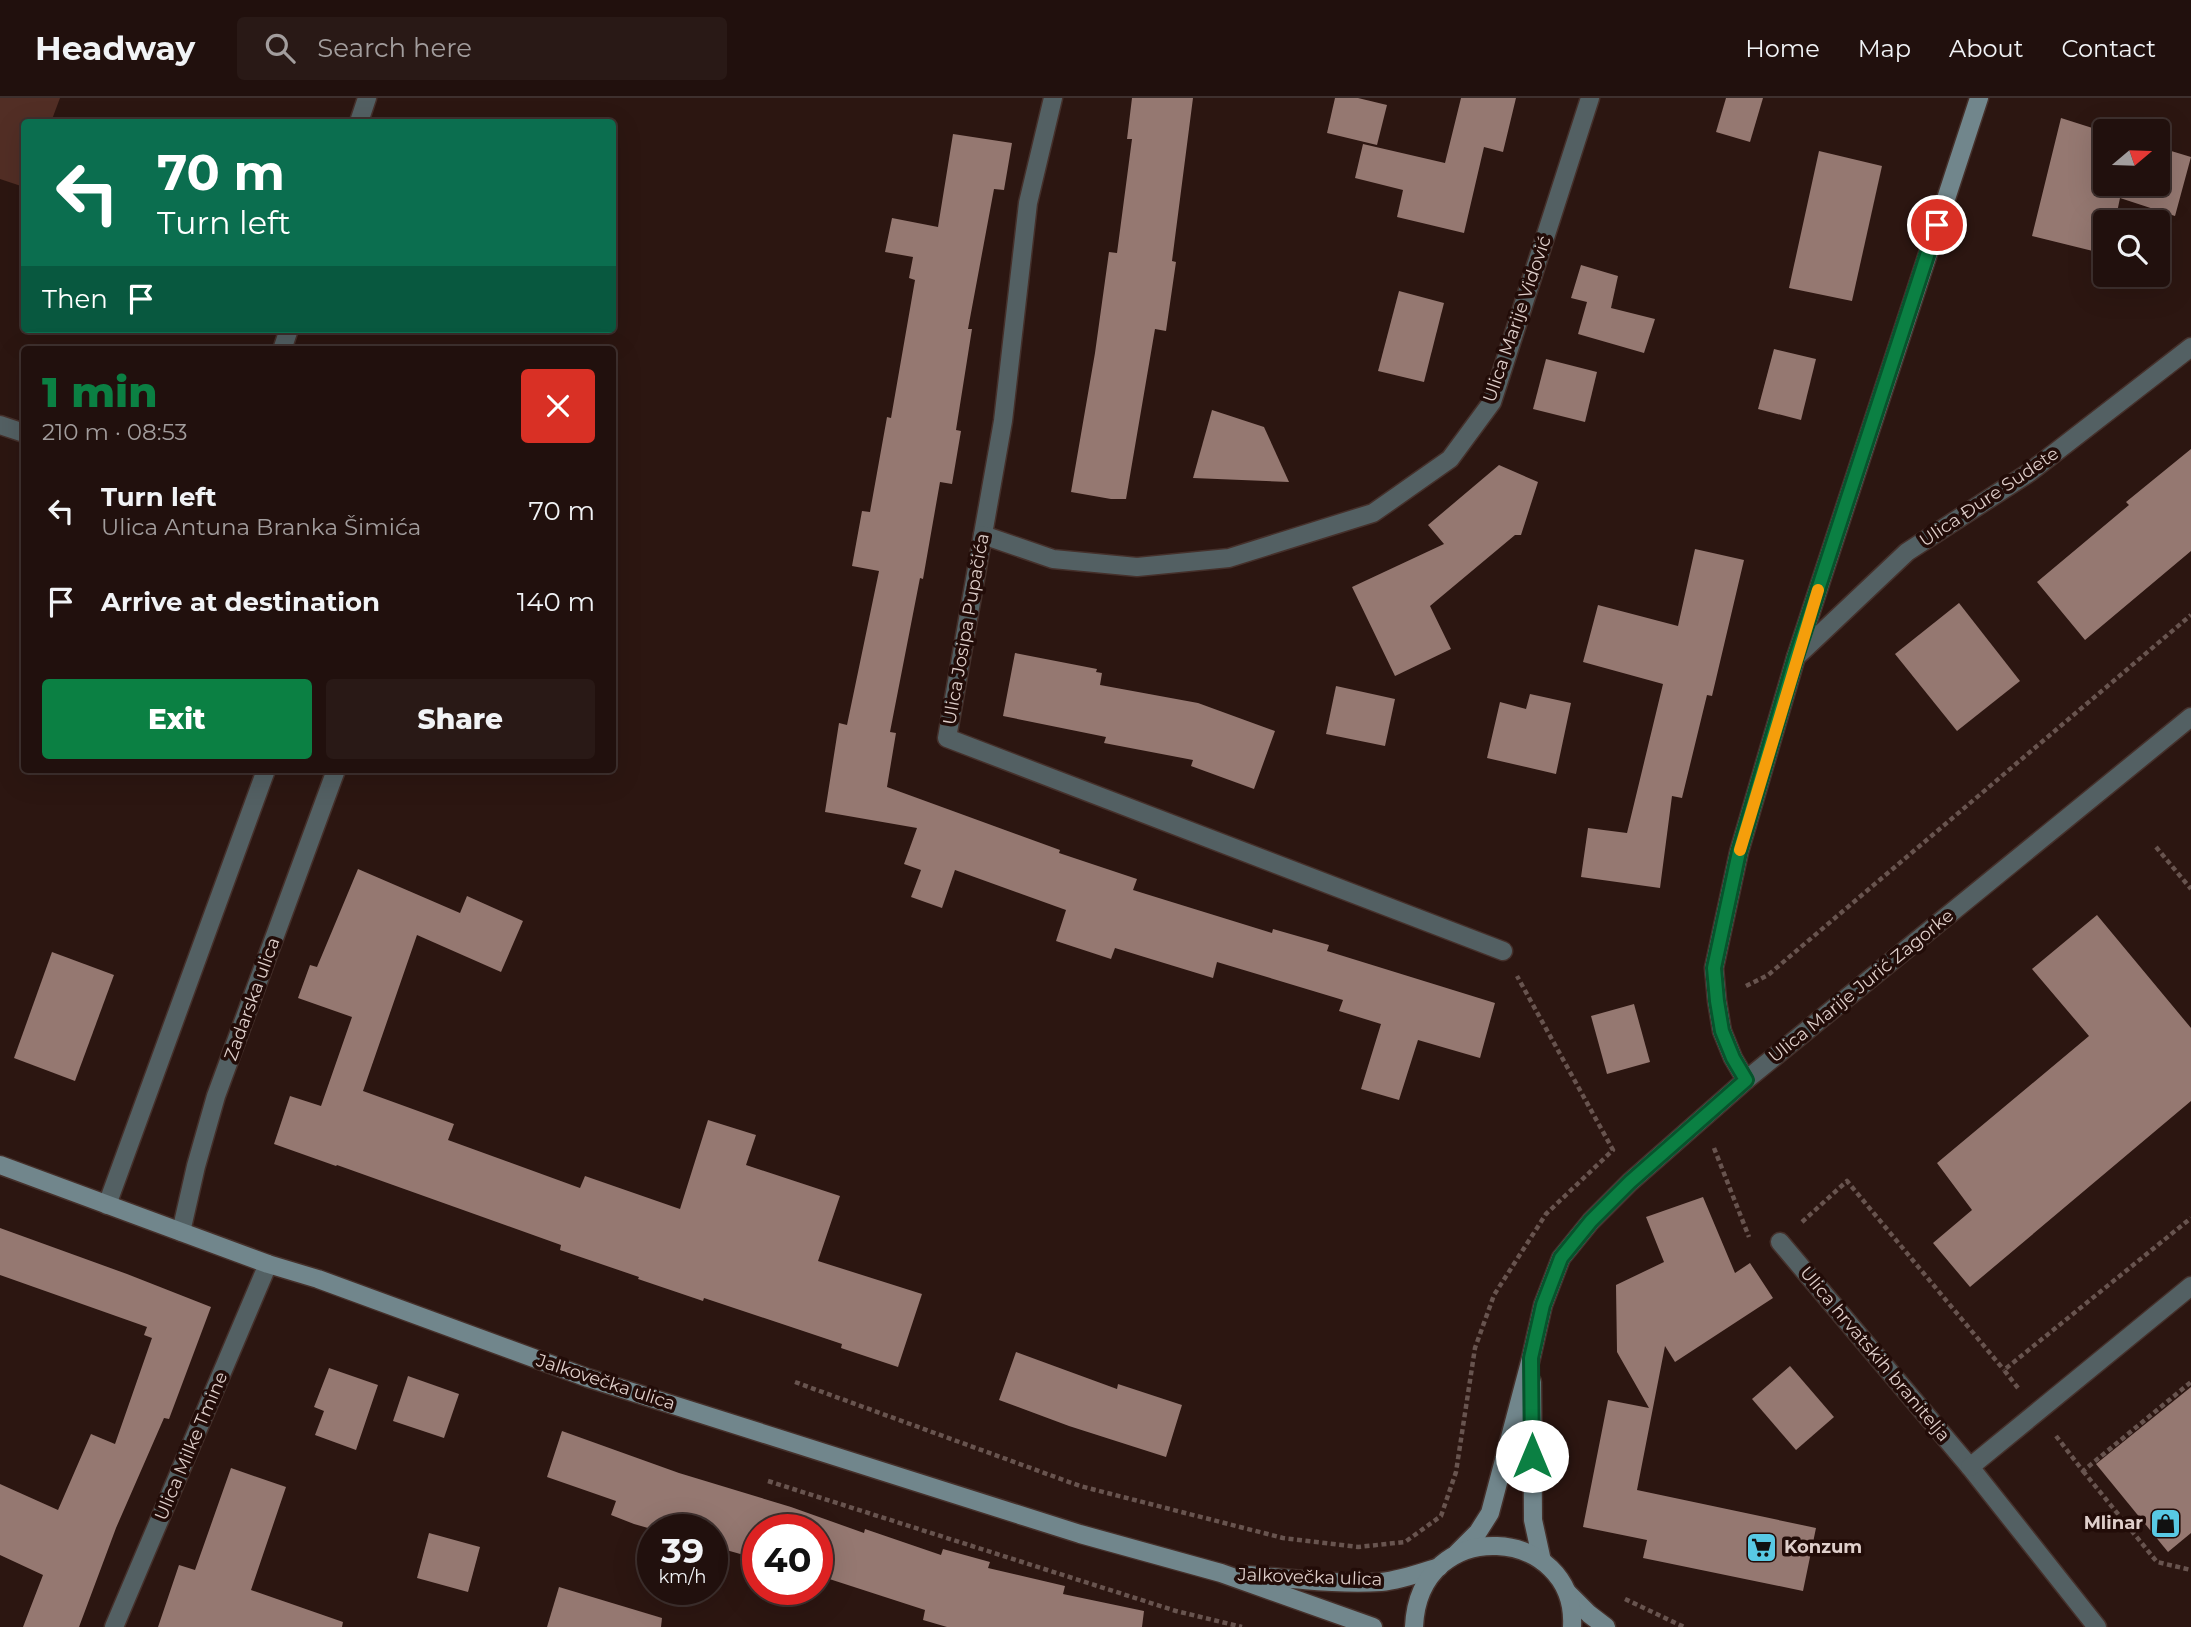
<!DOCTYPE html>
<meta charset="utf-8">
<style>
:root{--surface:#21100d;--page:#291916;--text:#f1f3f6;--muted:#a29d9d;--line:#3e302e;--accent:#0b8043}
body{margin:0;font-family:Montserrat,sans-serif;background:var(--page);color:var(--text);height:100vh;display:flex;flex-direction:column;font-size:26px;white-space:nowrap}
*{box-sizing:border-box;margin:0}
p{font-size:23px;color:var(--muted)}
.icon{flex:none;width:38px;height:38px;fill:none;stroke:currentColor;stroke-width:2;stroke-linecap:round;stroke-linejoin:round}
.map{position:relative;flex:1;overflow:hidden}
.sheet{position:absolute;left:21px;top:248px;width:595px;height:427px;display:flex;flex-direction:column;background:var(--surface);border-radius:7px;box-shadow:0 7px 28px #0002,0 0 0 2px var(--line)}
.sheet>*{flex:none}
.top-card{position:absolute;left:21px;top:21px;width:595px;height:214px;border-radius:7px;box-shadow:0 7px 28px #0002,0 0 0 2px var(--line);background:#0b6e4f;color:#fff;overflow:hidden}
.needle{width:46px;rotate:71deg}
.tools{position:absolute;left:2093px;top:21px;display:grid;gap:14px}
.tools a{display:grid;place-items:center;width:77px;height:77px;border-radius:7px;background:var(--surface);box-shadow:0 7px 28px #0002,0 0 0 2px var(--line);font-size:35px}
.speed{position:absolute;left:637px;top:1416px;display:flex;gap:14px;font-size:35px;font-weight:700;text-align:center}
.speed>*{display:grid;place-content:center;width:91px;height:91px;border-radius:50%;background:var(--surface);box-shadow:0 7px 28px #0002,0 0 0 2px var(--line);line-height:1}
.speed small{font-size:18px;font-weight:400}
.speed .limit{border:10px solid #d22;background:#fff;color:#111}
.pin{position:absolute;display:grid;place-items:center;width:60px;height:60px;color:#fff;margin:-30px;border:4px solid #fff;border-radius:50%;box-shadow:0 2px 7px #0007}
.me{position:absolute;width:77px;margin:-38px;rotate:0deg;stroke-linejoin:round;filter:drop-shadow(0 0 5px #0008)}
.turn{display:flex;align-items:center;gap:24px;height:147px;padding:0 21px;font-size:32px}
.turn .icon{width:91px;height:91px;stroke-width:2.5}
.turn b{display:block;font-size:49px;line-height:60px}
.then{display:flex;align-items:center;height:66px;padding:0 21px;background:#0003;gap:14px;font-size:26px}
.round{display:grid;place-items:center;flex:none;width:74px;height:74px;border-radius:7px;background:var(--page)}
.head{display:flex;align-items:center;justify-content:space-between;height:119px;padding:0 21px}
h1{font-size:42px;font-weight:800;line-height:52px;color:var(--accent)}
.button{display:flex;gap:14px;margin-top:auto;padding:14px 21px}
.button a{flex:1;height:80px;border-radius:7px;background:var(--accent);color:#fff;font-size:28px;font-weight:800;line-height:80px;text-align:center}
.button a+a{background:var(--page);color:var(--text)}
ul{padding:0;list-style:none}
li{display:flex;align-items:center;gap:21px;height:91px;padding:0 21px}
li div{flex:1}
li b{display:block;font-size:26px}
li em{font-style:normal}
header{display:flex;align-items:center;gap:42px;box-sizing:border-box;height:98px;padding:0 35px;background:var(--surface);border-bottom:2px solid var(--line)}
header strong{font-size:33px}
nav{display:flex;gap:38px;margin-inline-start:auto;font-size:24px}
.search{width:490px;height:63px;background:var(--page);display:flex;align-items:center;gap:18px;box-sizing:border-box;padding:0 24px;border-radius:7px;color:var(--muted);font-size:26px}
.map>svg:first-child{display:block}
</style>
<header>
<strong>Headway</strong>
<div class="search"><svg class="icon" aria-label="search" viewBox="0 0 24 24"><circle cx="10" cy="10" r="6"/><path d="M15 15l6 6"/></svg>Search here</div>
<nav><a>Home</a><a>Map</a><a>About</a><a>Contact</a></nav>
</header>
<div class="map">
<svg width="2191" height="1529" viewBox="0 0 2191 1529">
<rect width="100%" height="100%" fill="#2c1611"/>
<polygon fill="#522e25" points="0,0 60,0 51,24 24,24 24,89 0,81"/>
<g fill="#957871">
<polygon points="1132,0 1193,0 1172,163 1176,164 1166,233 1155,231 1126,401 1111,401 1071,394 1095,255 1109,154 1117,155 1132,41 1127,41"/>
<polygon points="1335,0 1358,0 1387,7 1377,47 1327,35"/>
<polygon points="1461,0 1516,0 1503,54 1484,49 1464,135 1397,119 1403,92 1355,80 1363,46 1445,65"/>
<polygon points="1726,0 1763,0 1750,44 1716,34"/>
<polygon points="2061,20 2105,34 2105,86 2158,86 2158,49 2191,59 2175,118 2120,100 2115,124 2105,124 2105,156 2032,138"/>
<polygon points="953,36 1012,45 1004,92 994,91 968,231 972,231 956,332 961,333 952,386 940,384 923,481 920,480 890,634 896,635 887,689 1060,752 1059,755 1137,781 1133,792 1272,835 1273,831 1329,847 1327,853 1495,905 1480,960 1418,942 1399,1002 1361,991 1381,926 1339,913 1343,902 1217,864 1213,880 1115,850 1111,861 1056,843 1066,812 955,772 942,810 911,799 921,772 904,766 917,730 825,714 839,625 847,627 879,473 852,468 862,413 870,414 887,319 891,320 915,182 909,180 913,159 885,154 892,120 938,129"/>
<polygon points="1819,53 1882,68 1852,203 1789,190"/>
<polygon points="1581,167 1618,178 1611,210 1655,221 1644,255 1578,236 1587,204 1571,200"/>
<polygon points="1399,193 1444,205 1424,284 1378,273"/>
<polygon points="1774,251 1816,261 1801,322 1758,311"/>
<polygon points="1546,261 1597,274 1585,324 1533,311"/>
<polygon points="1212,312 1264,329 1289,384 1193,380"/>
<polygon points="2191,351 2191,453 2085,542 2037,484 2129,407 2126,404"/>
<polygon points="1499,367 1538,384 1521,437 1515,437 1430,508 1451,551 1395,578 1352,489 1444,446 1428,427"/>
<polygon points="1695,451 1744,462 1712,598 1707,597 1682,700 1672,698 1660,790 1581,779 1588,730 1627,735 1663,586 1583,564 1598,507 1678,528"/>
<polygon points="1959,505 2020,583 1957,633 1895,556"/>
<polygon points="1015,555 1097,571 1096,574 1102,575 1100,587 1198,605 1275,633 1254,691 1191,668 1193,662 1104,645 1106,639 1003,618"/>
<polygon points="1336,588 1395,601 1385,648 1326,636"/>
<polygon points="1530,596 1571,605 1556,676 1487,660 1500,604 1526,611"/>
<polygon points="358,771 460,815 467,798 523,823 501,874 417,837 363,993 454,1026 448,1042 580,1090 585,1078 680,1111 708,1022 756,1037 746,1067 840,1098 818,1163 922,1196 898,1269 841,1250 842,1246 704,1200 703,1203 638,1181 639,1179 560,1152 561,1147 337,1067 336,1068 274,1046 290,998 321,1008 352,919 298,900 310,867 317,869"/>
<polygon points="2097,817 2191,930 2191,1003 1970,1189 1933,1145 1972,1112 1937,1065 2089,938 2032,871"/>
<polygon points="52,854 114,877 75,983 14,960"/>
<polygon points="1634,906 1650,964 1607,976 1591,918"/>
<polygon points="1703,1099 1735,1175 1750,1165 1773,1200 1675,1264 1665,1248 1637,1392 1816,1430 1803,1493 1643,1460 1647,1442 1583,1429 1608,1302 1649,1310 1617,1254 1616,1187 1664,1164 1646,1119"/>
<polygon points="0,1130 127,1176 211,1209 169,1321 164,1320 116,1430 79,1529 23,1529 43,1477 0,1457 0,1386 58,1412 91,1336 115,1346 152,1240 144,1237 147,1229 0,1177"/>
<polygon points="1016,1254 1117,1291 1118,1286 1182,1307 1166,1359 1069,1328 999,1302"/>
<polygon points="1790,1268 1834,1319 1796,1352 1752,1301"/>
<polygon points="329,1270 378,1287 356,1352 315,1337 324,1313 314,1309"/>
<polygon points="408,1278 459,1296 444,1340 393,1323"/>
<polygon points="2191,1289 2191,1435 2168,1454 2096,1366"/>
<polygon points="562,1333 679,1375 791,1409 864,1435 865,1431 941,1457 943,1451 990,1464 988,1470 1065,1488 1063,1496 1144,1513 1142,1529 947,1529 923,1522 925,1512 817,1477 817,1432 758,1432 758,1461 712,1448 712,1432 655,1432 634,1426 611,1417 616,1403 547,1379"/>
<polygon points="231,1370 286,1389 251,1492 343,1524 342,1529 158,1529 179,1467 195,1472"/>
<polygon points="429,1435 480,1449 468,1494 417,1480"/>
<polygon points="559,1489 662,1520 661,1529 547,1529"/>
</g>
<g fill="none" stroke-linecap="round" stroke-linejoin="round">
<defs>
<g id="street">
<polyline points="1053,0 1028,105 1003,323 947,640 1503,853"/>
<polyline points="359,24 367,0"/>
<polyline points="282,252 289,231"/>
<polyline points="0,327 24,335"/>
<polyline points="983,437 1053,461 1137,469 1229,460 1373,415 1450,361 1492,304 1590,0"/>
<polyline points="1796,559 1907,454 2030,374 2191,249"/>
<polyline points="1746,982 2191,619"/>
<polyline points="107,1107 266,672"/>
<polyline points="181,1134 196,1068 216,998 336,672"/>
<polyline points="1780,1144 1970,1369 2097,1529"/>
<polyline points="1970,1369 2191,1188"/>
<polyline points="114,1529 268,1166"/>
</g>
<g id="secondary">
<polyline points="0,1067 268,1166 318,1181 588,1280 1080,1436 1221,1475 1373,1529"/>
<polyline points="1532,1284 1533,1422 1542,1463"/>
<polyline points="1457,1455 1478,1434 1490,1415 1531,1260 1543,1207 1561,1160 1591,1123 1630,1084 1746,982 1733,960 1722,933 1717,903 1714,870 1739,754 1796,559 1979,0"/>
<path d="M 1245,1477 C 1290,1480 1336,1487 1381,1484 C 1401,1482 1420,1475 1439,1469"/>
<polyline points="1567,1494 1589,1516 1606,1529"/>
<path d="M 1414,1529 C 1419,1414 1578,1428 1572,1529"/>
</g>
</defs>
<use href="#street" stroke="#45302b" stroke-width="21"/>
<use href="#secondary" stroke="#45302b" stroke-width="21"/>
<g stroke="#68544f" stroke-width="4.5" stroke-dasharray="5 3.5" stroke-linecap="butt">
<polyline points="2156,749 2191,791"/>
<polyline points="1746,888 1768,877 2191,517"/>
<polyline points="1714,1050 1749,1139"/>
<polyline points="1802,1124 1847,1083 2004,1272"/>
<polyline points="795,1284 1080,1388 1283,1440 1358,1449 1405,1444 1441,1418 1456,1374 1475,1250 1494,1197 1546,1116 1613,1052 1517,878"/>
<polyline points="2018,1290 2004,1272 2191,1120"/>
<polyline points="2056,1338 2083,1373 2191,1284"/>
<polyline points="2083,1373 2157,1464 2191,1472"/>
<polyline points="768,1383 1176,1513 1242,1529"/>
<polyline points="1625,1501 1684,1529"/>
</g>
<use href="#street" stroke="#536063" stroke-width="18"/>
<use href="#secondary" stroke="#71868c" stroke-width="18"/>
</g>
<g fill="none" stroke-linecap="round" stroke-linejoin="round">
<defs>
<polyline id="route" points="1532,1358 1531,1260 1543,1207 1561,1160 1591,1123 1630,1084 1746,982 1733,960 1722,933 1717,903 1714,870 1739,754 1796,559 1937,127"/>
</defs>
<use href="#route" stroke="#07532c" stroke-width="18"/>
<use href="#route" stroke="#0b8043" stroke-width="12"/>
<polyline stroke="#f59e0b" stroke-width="12" points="1740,752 1818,492"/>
</g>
<defs>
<symbol id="shop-square" viewBox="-11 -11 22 22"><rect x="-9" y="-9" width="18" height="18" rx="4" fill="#58c9e4" stroke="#220c08"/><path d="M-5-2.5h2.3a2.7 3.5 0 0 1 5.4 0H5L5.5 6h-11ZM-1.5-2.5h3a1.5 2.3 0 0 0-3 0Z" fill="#111"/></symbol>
<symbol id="supermarket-square" viewBox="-11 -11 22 22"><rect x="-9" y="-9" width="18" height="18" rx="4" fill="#58c9e4" stroke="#220c08"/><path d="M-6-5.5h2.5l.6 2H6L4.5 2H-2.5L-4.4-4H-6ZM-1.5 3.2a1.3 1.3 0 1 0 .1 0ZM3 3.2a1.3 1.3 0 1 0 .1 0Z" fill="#111"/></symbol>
</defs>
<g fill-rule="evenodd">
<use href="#shop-square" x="2148" y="1408" width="35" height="35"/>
<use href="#supermarket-square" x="1744" y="1432" width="35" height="35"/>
</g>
<g text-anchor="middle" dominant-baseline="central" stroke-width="7" stroke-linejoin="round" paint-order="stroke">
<g font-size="18" fill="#dfcfcb" stroke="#220c08">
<text transform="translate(1517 221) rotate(-71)">Ulica Marije Vidović</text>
<text transform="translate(1989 399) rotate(-34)">Ulica Đure Sudete</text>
<text transform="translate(966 531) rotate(-80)">Ulica Josipa Pupačića</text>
<text transform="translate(1861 888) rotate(-39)">Ulica Marije Jurić Zagorke</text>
<text transform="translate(252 901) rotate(-70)">Zadarska ulica</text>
<text transform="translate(1875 1256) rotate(50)">Ulica hrvatskih branitelja</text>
<text transform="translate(606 1284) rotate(18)">Jalkovečka ulica</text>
<text transform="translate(191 1348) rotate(-67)">Ulica Milke Tmine</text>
<text transform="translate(1310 1479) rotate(2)">Jalkovečka ulica</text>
</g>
<g font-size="18" font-weight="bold" fill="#dfcfcb" stroke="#220c08" text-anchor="end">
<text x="2143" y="1425">Mlinar</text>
<text x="1784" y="1449" text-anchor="start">Konzum</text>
</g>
</g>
</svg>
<div class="tools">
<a><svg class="needle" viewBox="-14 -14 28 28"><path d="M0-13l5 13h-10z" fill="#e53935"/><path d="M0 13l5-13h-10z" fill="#a29d9d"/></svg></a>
<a><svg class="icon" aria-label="search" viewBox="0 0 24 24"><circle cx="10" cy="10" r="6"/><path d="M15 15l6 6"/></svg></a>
</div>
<div class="speed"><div>39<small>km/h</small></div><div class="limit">40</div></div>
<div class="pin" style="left:1937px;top:127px;background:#d93025"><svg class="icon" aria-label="arrive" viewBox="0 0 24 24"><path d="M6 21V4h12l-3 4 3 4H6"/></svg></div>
<svg class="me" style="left:1532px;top:1358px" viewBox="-20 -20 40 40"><circle r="19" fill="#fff"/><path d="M0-13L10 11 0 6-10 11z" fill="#0b8043"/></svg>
<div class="top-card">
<div class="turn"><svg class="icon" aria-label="left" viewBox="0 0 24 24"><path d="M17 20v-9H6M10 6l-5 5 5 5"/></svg><div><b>70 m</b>Turn left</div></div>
<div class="then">Then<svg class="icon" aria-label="arrive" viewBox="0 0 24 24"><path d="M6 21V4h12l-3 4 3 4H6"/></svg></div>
</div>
<section class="sheet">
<div class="head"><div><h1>1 min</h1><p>210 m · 08:53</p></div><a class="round" style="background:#d93025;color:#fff"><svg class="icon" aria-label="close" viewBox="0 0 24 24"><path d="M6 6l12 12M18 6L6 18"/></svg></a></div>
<ul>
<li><svg class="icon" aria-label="left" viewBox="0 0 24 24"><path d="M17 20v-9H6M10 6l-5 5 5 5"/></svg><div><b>Turn left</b><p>Ulica Antuna Branka Šimića</p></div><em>70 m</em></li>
<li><svg class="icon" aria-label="arrive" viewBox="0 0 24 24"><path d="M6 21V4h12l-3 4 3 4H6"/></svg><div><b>Arrive at destination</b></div><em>140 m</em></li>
</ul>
<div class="button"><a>Exit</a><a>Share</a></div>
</section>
</div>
